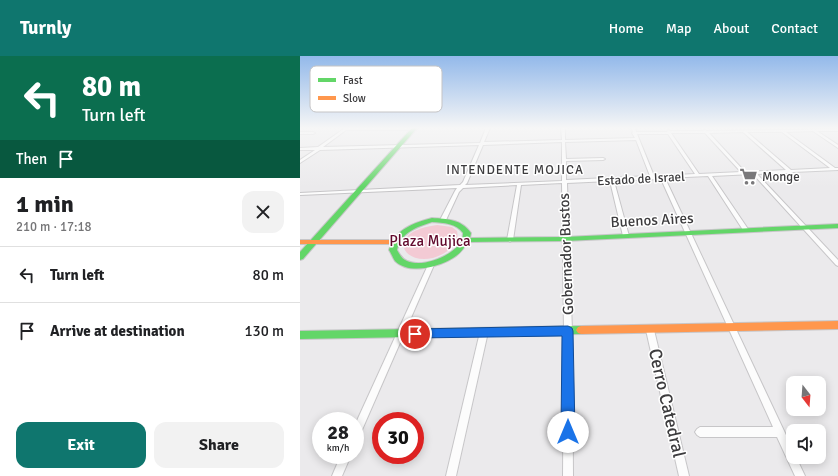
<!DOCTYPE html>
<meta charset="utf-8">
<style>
:root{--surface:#fff;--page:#f2f2f2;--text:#202124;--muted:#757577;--line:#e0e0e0;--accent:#0f766e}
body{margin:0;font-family:Signika,sans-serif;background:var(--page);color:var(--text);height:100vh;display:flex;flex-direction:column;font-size:15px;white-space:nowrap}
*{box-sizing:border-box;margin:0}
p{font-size:13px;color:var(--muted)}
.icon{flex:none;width:22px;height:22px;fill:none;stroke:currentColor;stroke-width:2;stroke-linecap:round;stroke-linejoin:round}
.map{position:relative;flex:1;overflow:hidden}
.sheet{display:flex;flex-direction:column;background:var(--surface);width:300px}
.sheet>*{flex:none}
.top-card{background:#0b6e4f;color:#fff;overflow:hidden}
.needle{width:26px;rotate:163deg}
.controls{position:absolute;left:486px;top:320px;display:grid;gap:8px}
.controls a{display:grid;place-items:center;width:40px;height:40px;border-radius:8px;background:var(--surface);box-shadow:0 2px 10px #0003;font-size:20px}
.speed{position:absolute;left:12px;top:356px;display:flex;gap:8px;font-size:20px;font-weight:700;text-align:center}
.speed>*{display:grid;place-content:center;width:52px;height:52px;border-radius:50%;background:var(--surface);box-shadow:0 2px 10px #0003;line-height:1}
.speed small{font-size:10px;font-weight:400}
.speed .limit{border:6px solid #d22;background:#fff;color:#111}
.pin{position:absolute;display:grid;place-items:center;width:34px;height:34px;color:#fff;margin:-17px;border:2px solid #fff;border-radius:50%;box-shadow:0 1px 4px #0007}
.me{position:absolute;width:44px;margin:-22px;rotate:0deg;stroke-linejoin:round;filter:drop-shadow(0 0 3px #0008)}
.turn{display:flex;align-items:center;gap:14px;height:84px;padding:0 16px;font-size:18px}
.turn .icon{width:52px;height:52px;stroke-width:2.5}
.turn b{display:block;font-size:28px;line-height:34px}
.then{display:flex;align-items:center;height:38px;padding:0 16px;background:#0003;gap:8px;font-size:15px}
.round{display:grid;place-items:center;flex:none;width:42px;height:42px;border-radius:12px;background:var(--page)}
.headline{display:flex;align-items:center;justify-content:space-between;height:68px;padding:0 16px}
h1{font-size:24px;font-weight:700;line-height:30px}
.button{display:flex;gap:8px;margin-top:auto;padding:8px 16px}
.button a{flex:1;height:46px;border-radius:12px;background:var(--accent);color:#fff;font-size:16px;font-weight:700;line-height:46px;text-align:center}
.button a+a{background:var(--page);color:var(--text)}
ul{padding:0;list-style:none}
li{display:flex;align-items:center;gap:12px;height:56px;padding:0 16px;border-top:1px solid var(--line)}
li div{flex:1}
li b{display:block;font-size:15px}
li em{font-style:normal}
header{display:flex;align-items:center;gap:24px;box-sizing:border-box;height:56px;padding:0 20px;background:var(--accent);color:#fff}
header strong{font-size:19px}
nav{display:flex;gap:22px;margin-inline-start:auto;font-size:14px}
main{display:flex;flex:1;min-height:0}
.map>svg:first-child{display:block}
</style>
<header>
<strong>Turnly</strong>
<nav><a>Home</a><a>Map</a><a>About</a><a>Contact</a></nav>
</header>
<main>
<section class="sheet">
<div class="top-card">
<div class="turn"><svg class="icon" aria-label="left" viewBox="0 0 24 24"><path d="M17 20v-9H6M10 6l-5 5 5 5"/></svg><div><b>80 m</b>Turn left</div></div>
<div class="then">Then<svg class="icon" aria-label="arrive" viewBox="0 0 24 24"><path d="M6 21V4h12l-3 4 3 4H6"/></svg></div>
</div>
<div class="headline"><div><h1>1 min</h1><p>210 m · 17:18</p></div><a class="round"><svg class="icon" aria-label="close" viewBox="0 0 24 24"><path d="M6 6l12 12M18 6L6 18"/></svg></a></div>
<ul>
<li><svg class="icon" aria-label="left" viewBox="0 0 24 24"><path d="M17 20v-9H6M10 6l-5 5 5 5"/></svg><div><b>Turn left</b></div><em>80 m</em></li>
<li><svg class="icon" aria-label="arrive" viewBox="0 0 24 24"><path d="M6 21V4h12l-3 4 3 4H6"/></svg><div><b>Arrive at destination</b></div><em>130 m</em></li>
</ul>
<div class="button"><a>Exit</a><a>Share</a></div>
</section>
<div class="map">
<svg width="538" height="420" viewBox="0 0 538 420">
<rect width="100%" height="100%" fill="#ebeaec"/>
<path fill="#f3cad4" d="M 137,169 L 152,171 L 157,175 C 159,184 155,189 149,194 C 111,222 75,177 137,169 Z"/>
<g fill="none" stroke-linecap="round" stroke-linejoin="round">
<defs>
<g id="street">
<path d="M 45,72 L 116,72 L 117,73 L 115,74 L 46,74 L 23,91 L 180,87 L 186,72 L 190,72 L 184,86 L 262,84 L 261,72 L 265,72 L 265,84 L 335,82 L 332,77 L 333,76 L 331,72 L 335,72 L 336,76 L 367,76 L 368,74 L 370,75 L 403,75 L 405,74 L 407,75 L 538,73 L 538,75 L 517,75 L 538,89 L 538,92 L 513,75 L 486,76 L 535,112 L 538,112 L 538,114 L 493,116 L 491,117 L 489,117 L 457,118 L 538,204 L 538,210 L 536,209 L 453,118 L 412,120 L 448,173 L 445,175 L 443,174 L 408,120 L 365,122 L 493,394 L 493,401 L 496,401 L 505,420 L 495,420 L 477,381 L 400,381 L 397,379 L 395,376 L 397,373 L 400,371 L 473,371 L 361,123 L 314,125 L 329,180 L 326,182 L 323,180 L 310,125 L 267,127 L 272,275 L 273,420 L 263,420 L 264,275 L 262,127 L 221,129 L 213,184 L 210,186 L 207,184 L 217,129 L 163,132 L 159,136 L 146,164 L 143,166 L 140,164 L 155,135 L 157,132 L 0,139 L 0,137 L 160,129 L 163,126 L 179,89 L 20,94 L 0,107 L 0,104 L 15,94 L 0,94 L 0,92 L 18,91 ZM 443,76 L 486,114 L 445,116 L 409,77 ZM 447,76 L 482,76 L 530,112 L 491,114 ZM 371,77 L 405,77 L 441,116 L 399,118 ZM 337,78 L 368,78 L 395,118 L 354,120 ZM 336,84 L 350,120 L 266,124 L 266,105 L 303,104 L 305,103 L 303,102 L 266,103 L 265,86 ZM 262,86 L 262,125 L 165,129 L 167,127 L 183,89 Z"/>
<polygon points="0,76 13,76 15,77 13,78 0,78"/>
<polygon points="131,207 134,209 58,383 55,385 55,369 128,209"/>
<polygon points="350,271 353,272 354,274 389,420 379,420 346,274 347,272"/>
<polygon points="184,273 187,274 188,276 156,420 146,420 180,276 181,274"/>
<polygon points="41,399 51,399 42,420 32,420"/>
</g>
<g id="fast">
<polygon points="112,72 117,72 3,203 0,204 0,196"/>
<path d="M 132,162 C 147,163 161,163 171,177 L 170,182 L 265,181 L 538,168 L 538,172 L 265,185 L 168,186 C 164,192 160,198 153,202 C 139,211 109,219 95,205 C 93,202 91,197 89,194 C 94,174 113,167 132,162 ZM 132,166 C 144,167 156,167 163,177 C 163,180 162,184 161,186 C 152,200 123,212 107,205 C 102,203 100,199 97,194 C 101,176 117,171 132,166 Z"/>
<polygon points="281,270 284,271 286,274 284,277 281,278 0,283 0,275"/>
</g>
<g id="slow">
<polygon points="0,184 94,184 98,186 94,188 0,188"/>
<polygon points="538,265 538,273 281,278 278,277 276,274 278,271 281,270"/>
</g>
</defs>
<use href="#street" stroke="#c7c6c8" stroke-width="2"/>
<use href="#fast" stroke="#c7c6c8" stroke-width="2"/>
<use href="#slow" stroke="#c7c6c8" stroke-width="2"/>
<use href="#street" fill="#fcfcfc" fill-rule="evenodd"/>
<use href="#fast" fill="#63d668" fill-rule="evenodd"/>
<use href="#slow" fill="#ff974d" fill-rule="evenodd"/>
</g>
<linearGradient id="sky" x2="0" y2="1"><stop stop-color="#93b9ea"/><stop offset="0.55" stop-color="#f6f6f6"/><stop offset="1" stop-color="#f6f6f6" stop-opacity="0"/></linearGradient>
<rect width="538" height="131" fill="url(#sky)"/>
<polygon fill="#1a73e8" stroke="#114b97" points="268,270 272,272 273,275 275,376 273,381 268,384 263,381 261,376 262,280 115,282 111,281 110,278 111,274 115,273"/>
<defs>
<symbol id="supermarket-bare" viewBox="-9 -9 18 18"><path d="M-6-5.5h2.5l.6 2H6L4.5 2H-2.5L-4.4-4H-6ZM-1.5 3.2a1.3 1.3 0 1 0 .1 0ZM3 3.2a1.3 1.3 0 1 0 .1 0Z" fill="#7a797b" stroke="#fff" stroke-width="2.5" paint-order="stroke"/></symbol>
</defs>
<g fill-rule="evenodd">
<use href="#supermarket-bare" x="436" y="108" width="25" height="25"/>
</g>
<g text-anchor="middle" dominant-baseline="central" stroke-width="3" stroke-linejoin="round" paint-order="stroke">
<g font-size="13" letter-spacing="1" fill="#3d3c3e" stroke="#fff">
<text x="215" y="114">INTENDENTE MOJICA</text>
</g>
<g font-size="13" fill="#3d3c3e" stroke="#fff" text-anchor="start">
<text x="462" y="121">Monge</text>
</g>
<g font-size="13" fill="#3d3c3e" stroke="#fff">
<text transform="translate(341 123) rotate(-3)">Estado de Israel</text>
</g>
<g font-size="15" fill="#3d3c3e" stroke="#fff">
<text transform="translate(352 164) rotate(-3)">Buenos Aires</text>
<text transform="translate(266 198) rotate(-92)">Gobernador Bustos</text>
</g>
<g font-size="15" fill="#620a2d" stroke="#fff">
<text x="130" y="185">Plaza Mujica</text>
</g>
<g font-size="18" fill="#3d3c3e" stroke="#fff">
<text transform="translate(367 347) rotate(77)">Cerro Catedral</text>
</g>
</g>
<rect x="10" y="10" width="132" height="46" rx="6" fill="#fff" stroke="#c5c4c5" stroke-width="1"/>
<rect x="18" y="22" width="18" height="4" fill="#63d668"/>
<rect x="18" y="40" width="18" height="4" fill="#ff974d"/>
<g font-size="11" fill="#3d3c3e">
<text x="43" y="28">Fast</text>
<text x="43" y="46">Slow</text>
</g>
</svg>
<div class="controls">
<a><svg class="needle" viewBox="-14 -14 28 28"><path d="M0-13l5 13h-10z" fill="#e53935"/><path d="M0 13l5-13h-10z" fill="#757577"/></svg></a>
<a><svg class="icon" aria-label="sound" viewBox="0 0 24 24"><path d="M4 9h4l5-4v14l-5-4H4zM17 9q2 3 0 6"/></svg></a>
</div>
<div class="speed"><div>28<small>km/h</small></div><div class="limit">30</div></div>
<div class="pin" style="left:115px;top:278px;background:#d93025"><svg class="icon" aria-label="arrive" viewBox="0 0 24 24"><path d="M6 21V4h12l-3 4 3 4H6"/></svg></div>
<svg class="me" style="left:268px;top:376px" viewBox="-20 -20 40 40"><circle r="19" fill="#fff"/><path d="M0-13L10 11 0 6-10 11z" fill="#1a73e8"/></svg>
</div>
</main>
